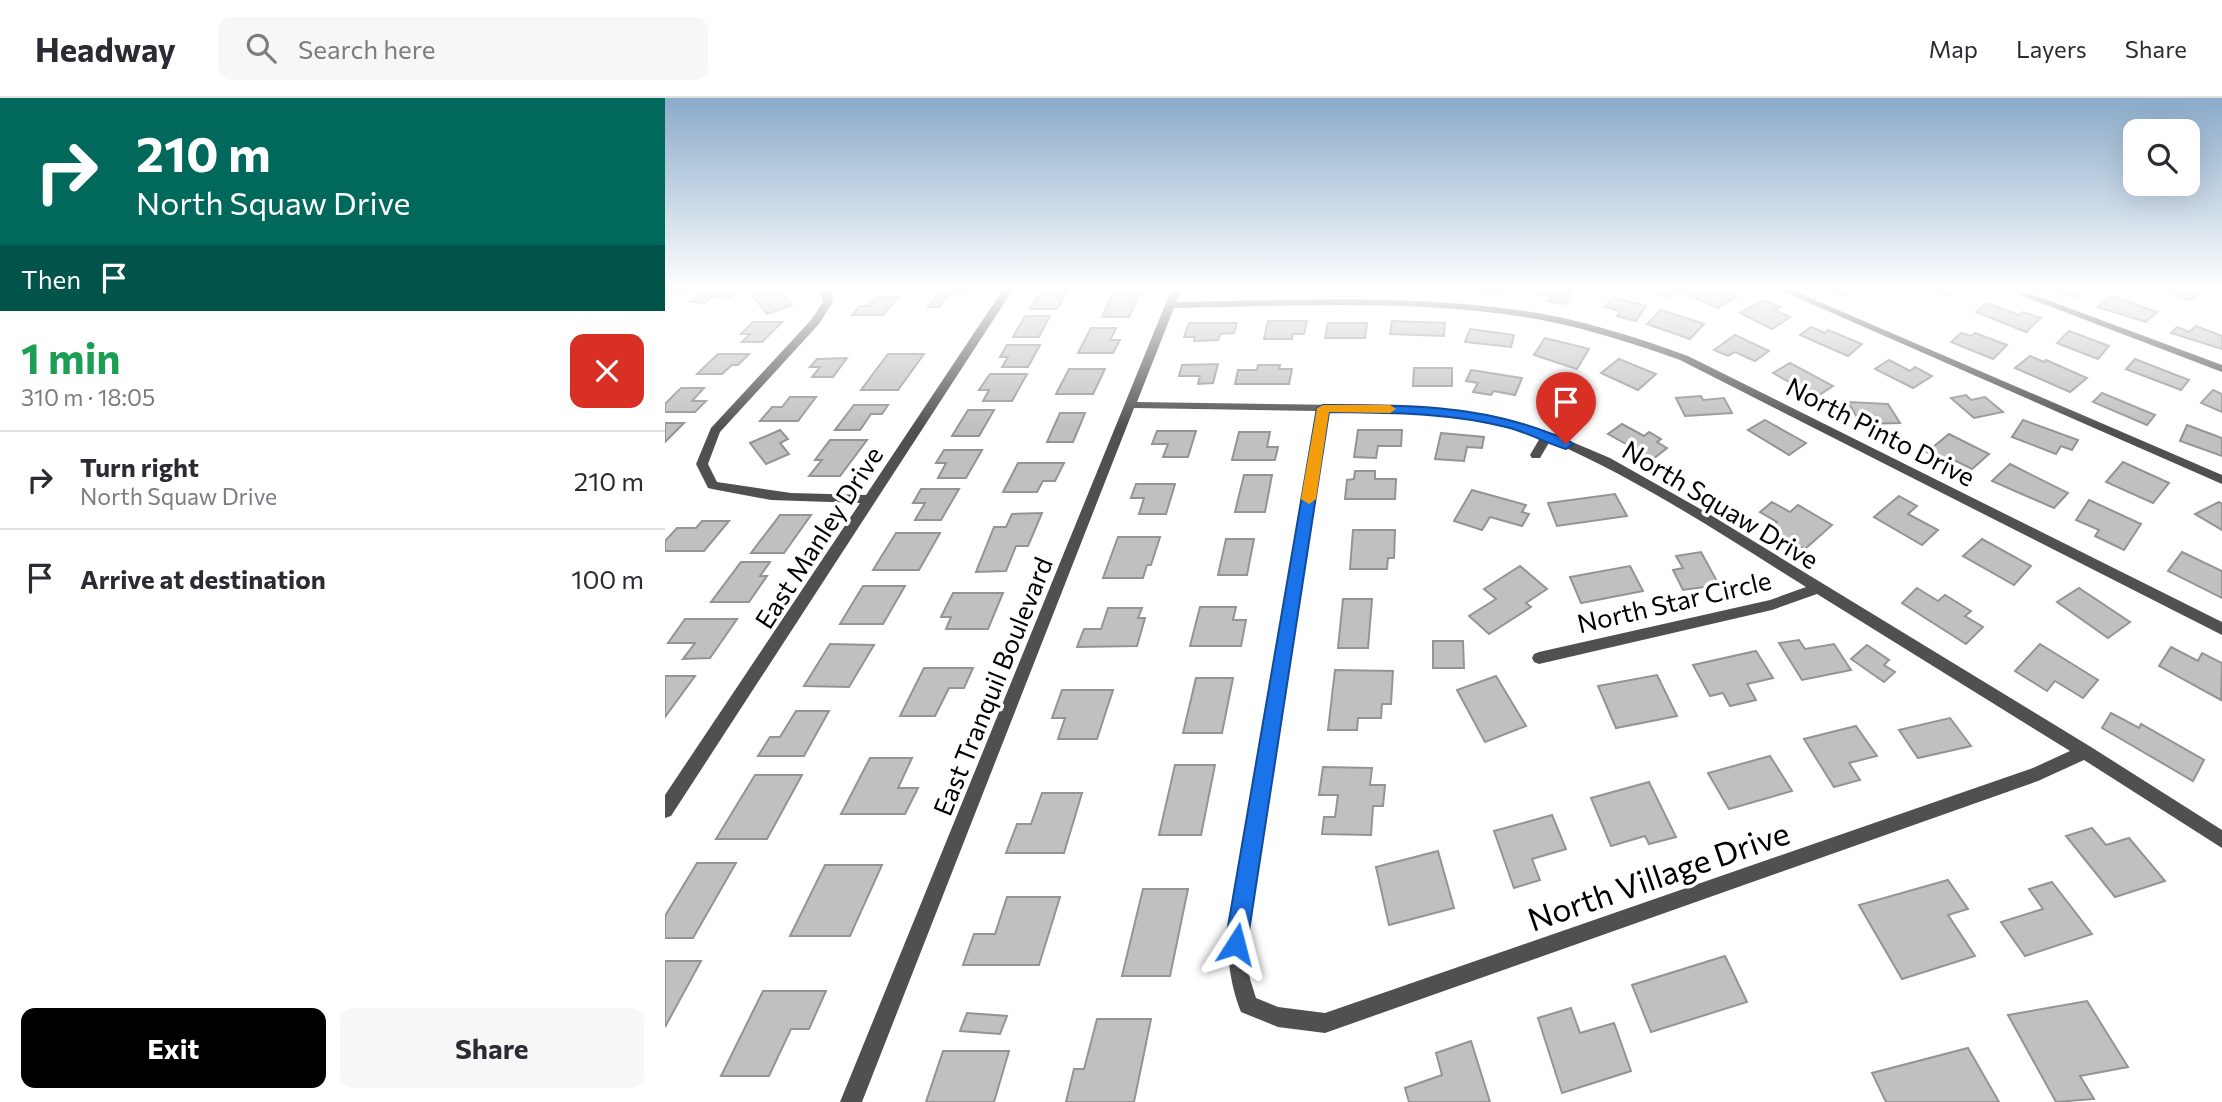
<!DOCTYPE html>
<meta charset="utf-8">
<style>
:root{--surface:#fff;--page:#f7f7f7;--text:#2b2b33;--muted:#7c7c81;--line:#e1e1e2;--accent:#000}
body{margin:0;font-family:Commissioner,sans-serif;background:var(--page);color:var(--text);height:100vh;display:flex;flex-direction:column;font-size:26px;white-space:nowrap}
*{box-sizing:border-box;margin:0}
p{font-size:23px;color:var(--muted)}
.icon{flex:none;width:38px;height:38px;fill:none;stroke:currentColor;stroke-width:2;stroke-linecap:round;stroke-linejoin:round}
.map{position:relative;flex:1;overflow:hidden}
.panel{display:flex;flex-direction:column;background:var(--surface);width:665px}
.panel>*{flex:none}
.top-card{background:#00695c;color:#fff;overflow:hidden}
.buttons{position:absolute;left:1458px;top:21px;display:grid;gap:14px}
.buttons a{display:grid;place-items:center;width:77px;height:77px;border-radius:14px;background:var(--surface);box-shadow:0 7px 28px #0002;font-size:35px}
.pin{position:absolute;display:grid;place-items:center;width:60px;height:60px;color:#fff;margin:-72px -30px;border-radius:50% 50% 50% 0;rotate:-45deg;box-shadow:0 0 7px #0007}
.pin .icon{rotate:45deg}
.me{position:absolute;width:77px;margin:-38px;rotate:9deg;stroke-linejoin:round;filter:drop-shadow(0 0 5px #0008)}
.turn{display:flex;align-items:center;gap:24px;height:147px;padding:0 21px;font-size:32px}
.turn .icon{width:91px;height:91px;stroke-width:2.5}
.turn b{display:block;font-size:49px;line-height:60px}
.then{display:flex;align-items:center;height:66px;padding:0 21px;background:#0003;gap:14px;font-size:26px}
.round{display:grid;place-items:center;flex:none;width:74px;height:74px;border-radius:14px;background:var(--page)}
.summary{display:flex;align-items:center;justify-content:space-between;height:119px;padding:0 21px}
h1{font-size:42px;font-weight:700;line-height:52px;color:#1e9e55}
.cta{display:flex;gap:14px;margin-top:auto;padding:14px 21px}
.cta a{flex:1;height:80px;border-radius:14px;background:var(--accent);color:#fff;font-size:28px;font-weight:700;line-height:80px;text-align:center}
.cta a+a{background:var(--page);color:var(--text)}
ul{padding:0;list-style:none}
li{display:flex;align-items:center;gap:21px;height:98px;padding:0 21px;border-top:2px solid var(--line)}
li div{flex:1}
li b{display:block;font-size:26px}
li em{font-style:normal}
header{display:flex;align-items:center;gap:42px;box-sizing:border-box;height:98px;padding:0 35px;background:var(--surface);border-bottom:2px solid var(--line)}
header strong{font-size:33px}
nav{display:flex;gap:38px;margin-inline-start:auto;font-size:24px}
.search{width:490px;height:63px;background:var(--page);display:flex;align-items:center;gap:18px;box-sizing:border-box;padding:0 24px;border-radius:14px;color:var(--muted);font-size:26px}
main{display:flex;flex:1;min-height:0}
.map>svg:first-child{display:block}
</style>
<header>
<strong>Headway</strong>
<div class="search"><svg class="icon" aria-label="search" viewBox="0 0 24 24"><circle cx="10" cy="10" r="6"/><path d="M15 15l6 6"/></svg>Search here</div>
<nav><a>Map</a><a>Layers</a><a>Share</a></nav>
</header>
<main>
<section class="panel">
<div class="top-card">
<div class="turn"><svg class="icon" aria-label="right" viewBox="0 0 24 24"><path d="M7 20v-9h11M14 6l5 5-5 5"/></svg><div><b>210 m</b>North Squaw Drive</div></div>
<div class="then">Then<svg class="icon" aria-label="arrive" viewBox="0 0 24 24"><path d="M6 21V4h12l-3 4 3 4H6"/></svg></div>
</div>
<div class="summary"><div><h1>1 min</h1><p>310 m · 18:05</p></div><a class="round" style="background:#d93025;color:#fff"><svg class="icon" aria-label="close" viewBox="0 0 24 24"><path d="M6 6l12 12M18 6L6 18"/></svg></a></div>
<ul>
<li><svg class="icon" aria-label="right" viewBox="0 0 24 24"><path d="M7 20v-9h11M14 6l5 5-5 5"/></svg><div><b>Turn right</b><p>North Squaw Drive</p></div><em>210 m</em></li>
<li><svg class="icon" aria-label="arrive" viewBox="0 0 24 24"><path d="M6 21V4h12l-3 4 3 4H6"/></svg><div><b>Arrive at destination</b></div><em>100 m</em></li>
</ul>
<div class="cta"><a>Exit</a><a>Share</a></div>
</section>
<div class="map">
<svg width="1557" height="1004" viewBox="0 0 1557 1004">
<rect width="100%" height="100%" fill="#fff"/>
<g fill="#c0c0c0" stroke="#949494" stroke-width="2">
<polygon points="0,190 30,190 25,194 0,194"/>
<polygon points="50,190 77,190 63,200 47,199 39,205 24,204 38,194 44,194"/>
<polygon points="113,190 127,207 102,216 88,198"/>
<polygon points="278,190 307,190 302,196 283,196 274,209 263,209"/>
<polygon points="378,190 404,190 392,211 365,211"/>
<polygon points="800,190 839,190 837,196 799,192"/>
<polygon points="870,190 907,190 901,206 883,203 886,198 868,195"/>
<polygon points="998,190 1008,190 1014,192 1002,200 990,195"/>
<polygon points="1023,190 1055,190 1073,198 1053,210 1016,194"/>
<polygon points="1158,190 1189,190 1178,198"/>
<polygon points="1261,190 1292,190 1283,198"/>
<polygon points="1382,190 1417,190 1420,191 1411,200"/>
<polygon points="1492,190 1524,190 1535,194 1525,202"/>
<polygon points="448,195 475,195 464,219 437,219"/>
<polygon points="1447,198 1492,214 1481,224 1433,209"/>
<polygon points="212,199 233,199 218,217 187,217 195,208 204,208"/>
<polygon points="948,199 981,208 971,223 952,218 955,213 940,209"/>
<polygon points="1099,202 1115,209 1109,212 1125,219 1107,231 1075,215"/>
<polygon points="1322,205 1354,217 1358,214 1376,220 1361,234 1311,214"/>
<polygon points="996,212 1039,226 1025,241 982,226"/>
<polygon points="360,218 385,218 374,239 348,239"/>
<polygon points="603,223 642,223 639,236 628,236 627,241 599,241"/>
<polygon points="727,223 780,225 779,238 725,236"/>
<polygon points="88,224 117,224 97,244 77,244 85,236 76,236"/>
<polygon points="524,225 572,225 569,235 555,236 553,242 529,243 530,239 519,239"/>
<polygon points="663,225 702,225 700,240 660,240"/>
<polygon points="1531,228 1557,238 1557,251 1506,235 1512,229 1524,234"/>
<polygon points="1146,229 1160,235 1163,232 1197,246 1183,258 1135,237"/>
<polygon points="426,230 451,230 445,242 455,242 448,255 413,255"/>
<polygon points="805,231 849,237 846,249 800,244"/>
<polygon points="1404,233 1444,248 1433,261 1392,245"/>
<polygon points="1296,235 1306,238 1310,235 1342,247 1328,261 1286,244"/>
<polygon points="1070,237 1104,253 1090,263 1070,254 1063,258 1049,252"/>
<polygon points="880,240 924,251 912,271 869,257"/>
<polygon points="342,247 375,247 363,269 337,269 343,259 335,259"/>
<polygon points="53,256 84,256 73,267 67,267 57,276 32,276"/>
<polygon points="223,256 259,256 233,292 196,292"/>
<polygon points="1365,258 1379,264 1381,262 1422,280 1405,294 1350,270"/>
<polygon points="182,260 168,279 147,279 155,269 145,269 152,261"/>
<polygon points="954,261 991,276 973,292 936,275"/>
<polygon points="1470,261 1524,282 1516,292 1461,271"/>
<polygon points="1224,262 1245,273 1250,269 1267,278 1248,290 1210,271"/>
<polygon points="1125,265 1168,288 1151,299 1108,275"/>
<polygon points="553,266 548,285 533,286 535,278 514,278 517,267"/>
<polygon points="593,267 615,267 614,271 627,271 624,286 570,286 573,272 592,272"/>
<polygon points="749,270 787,270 787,288 748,288"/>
<polygon points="404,271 440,271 428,296 391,296"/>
<polygon points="806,272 857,280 850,297 829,293 826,297 808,294 813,285 801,283"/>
<polygon points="325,276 362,276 347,303 318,303 324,292 314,292"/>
<polygon points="16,290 39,290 27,303 41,303 30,314 0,314 0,306"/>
<polygon points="1548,292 1557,296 1557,314 1536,305"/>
<polygon points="1437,295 1490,317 1482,327 1428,304"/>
<polygon points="1301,297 1306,302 1320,299 1338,314 1309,320 1286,300"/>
<polygon points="1036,298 1038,302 1059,300 1067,315 1020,318 1011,300"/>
<polygon points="125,299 151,299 133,323 95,323 107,309 117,309"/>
<polygon points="1183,304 1223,306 1235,325 1196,326"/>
<polygon points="189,307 223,307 217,316 206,316 195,332 170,332"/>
<polygon points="303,312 329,312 314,338 287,338"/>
<polygon points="395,315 420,315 408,344 382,344"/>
<polygon points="1100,322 1141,345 1124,357 1083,332"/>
<polygon points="1358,322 1413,342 1407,352 1396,348 1391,356 1347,339"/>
<polygon points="0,325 19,325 0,344"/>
<polygon points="957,326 979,338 984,334 996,341 992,344 1002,350 988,361 943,336"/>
<polygon points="1522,327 1557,340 1557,358 1515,343"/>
<polygon points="115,332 123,341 115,345 124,356 101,366 85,345"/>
<polygon points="693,332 737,332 736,348 713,348 711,360 689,359"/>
<polygon points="492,333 531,333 523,359 498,359 503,346 487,346"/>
<polygon points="574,334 605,334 602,349 613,349 610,362 567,362"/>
<polygon points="776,335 819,339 817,350 802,349 799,363 770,361"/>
<polygon points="1284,336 1324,356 1307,371 1285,360 1281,364 1262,354"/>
<polygon points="165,342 202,342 175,378 144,378 157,362 150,362"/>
<polygon points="279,352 317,352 301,380 273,380 281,365 271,365"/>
<polygon points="1458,364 1504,385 1488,405 1441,384"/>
<polygon points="353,365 399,365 390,383 378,383 372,394 338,394"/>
<polygon points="1345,366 1403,395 1389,410 1327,383"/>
<polygon points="690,373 710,373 710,381 731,381 730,401 680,401 682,382 689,381"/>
<polygon points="579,377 607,377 600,414 570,414"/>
<polygon points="471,386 510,386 501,416 474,416 479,400 466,400"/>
<polygon points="256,391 294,391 276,422 250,422 260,405 248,405"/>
<polygon points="807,392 861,407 857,414 864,416 857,428 825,419 817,432 789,423"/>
<polygon points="950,396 962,418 892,428 883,405"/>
<polygon points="1234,398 1252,408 1243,416 1273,432 1257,447 1209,419"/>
<polygon points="1424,402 1476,426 1459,452 1430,438 1434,432 1411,422"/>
<polygon points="1107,404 1125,414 1133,407 1167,427 1140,451 1105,430 1112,424 1095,414"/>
<polygon points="1554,404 1557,406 1557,432 1530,416"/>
<polygon points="377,415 363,448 351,448 341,473 311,474 329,429 341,429 347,416"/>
<polygon points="115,417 146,417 119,455 86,455"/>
<polygon points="37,423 64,423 39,453 0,453 0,443 12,430 31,430"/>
<polygon points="688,432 730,432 729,460 723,460 722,471 685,471"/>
<polygon points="231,435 275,435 254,472 208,472"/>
<polygon points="453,439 495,439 486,467 482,467 478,480 438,480"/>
<polygon points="561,441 589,441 582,477 553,477"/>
<polygon points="1317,441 1366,468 1349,487 1298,458"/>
<polygon points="1036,454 1054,487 1018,492 1008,472 1018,470 1011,458"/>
<polygon points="1517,454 1557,473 1557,500 1503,473"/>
<polygon points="76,464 105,464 95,478 102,478 84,504 46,504"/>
<polygon points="855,468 882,491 861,505 866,509 824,536 804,518 831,501 819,491"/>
<polygon points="965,468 978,493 916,505 905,479"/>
<polygon points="198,488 240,488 218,526 175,526"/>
<polygon points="1252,490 1273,503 1280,497 1306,513 1300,518 1318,529 1301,546 1237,505"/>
<polygon points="1414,490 1465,524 1443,540 1392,504"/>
<polygon points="288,495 338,495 323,531 281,531 286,519 276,519"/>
<polygon points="678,501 707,501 703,550 673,550"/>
<polygon points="535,509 571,509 568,522 581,522 576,548 525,548"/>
<polygon points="443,510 477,510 473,520 480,520 472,548 412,549 419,531 436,531"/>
<polygon points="20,521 72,521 45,560 18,561 30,545 3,545"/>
<polygon points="1134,542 1140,551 1169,546 1186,572 1137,582 1114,545"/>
<polygon points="768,543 798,543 799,570 768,570"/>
<polygon points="165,546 209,547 184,589 139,588"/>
<polygon points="1375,546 1433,582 1418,600 1390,583 1382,593 1350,573"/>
<polygon points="1202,547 1224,562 1219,567 1230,574 1219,584 1186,561"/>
<polygon points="1506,549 1533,563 1537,555 1557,565 1556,602 1494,568"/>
<polygon points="1091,553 1108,580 1082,586 1091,602 1065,608 1058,595 1045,598 1028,567"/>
<polygon points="259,570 308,570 299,590 284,590 270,618 235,618"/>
<polygon points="670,572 728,573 726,606 717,606 716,620 693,620 692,632 663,632"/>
<polygon points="992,577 1012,618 951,630 933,588"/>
<polygon points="0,578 30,578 0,619"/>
<polygon points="831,578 861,628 820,644 792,592"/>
<polygon points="531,580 568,580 557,635 518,635"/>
<polygon points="397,592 448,592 432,641 393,641 400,620 387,620"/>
<polygon points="131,613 164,613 139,658 93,658 105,639 115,639"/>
<polygon points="1446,615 1474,630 1476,626 1539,662 1528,683 1437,630"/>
<polygon points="1285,620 1306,648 1253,660 1234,632"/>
<polygon points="1191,628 1212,658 1184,665 1195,682 1169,689 1139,641"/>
<polygon points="1105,658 1127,693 1064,711 1043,675"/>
<polygon points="205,660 247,660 233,690 253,690 240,716 176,716"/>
<polygon points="510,667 550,667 536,737 494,737"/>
<polygon points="658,669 707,670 705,687 720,687 718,708 708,708 706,737 657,736 659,719 670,719 673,697 654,697"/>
<polygon points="90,677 137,677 102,741 51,741"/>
<polygon points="984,684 1011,739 984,746 980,738 946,748 926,700"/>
<polygon points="377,695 417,695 399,755 341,755 352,726 366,726"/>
<polygon points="887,717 901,751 867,761 875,782 849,790 829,733"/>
<polygon points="1427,730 1441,747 1464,740 1500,783 1450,799 1401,738"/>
<polygon points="773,753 789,810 724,827 711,769"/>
<polygon points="32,765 71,765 28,840 0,840 0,818"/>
<polygon points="160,767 217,767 185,838 125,838"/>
<polygon points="1283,782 1303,811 1283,817 1310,858 1237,881 1194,807"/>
<polygon points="1387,784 1427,836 1360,858 1336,824 1378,811 1364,791"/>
<polygon points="478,791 523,791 505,878 457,878"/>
<polygon points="342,799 395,799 374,867 298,867 309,836 330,836"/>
<polygon points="1060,858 1082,904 986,934 967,887"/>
<polygon points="0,863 36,863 0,929"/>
<polygon points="98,893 161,893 144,931 126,931 104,978 56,978"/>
<polygon points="1422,903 1463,969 1415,978 1429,1001 1391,1004 1343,917"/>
<polygon points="906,910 915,935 949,925 966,973 897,995 873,920"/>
<polygon points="302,915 342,918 335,936 295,933"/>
<polygon points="432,921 486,921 469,1004 401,1004 409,971 419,971"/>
<polygon points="806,943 825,1004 744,1004 740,990 777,977 771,955"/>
<polygon points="1303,950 1334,1004 1221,1004 1207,975"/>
<polygon points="278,953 344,953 329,1004 261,1004"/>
</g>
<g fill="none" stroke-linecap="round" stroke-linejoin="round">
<g fill="#505050" fill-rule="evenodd">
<polygon points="155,190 165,190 168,204 154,226 55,334 43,366 52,384 126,395 201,397 339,190 349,190 6,718 0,720 0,697 195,405 106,402 47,391 43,390 31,366 46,330 146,222 158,204"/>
<path d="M 507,190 L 517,190 L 511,204 C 625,202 740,196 853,212 C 911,220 967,238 1023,258 L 1557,524 L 1557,537 L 1015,262 C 970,246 924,231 877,222 C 756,200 631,208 509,210 L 472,304 L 755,308 L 847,322 L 886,335 L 945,360 L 1039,413 L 1426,649 L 1557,732 L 1557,750 L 1419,662 L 1373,683 L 660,935 L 613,929 L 576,914 C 567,892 564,870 562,846 L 652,313 L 469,310 L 197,1004 L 175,1004 ZM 663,313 C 737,314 804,315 875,340 L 865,357 L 867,360 L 875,360 L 885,343 C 975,382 1058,437 1141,489 L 1105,502 L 874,554 L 869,556 L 867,560 L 869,564 L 874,566 L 1107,512 L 1152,496 L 1405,653 L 1368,670 L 660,915 L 613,909 L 591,900 L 585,881 L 580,846 Z"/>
<polygon points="1110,190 1122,190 1557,377 1557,386"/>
<polygon points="1337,190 1350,190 1557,267 1557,274"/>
</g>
</g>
<linearGradient id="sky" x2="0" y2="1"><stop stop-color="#8aabca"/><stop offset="0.58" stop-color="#fff"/><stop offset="1" stop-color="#fff" stop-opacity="0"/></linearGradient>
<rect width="1557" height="330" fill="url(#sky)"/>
<path fill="#1a73e8" stroke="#114b97" stroke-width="2" d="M 658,307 C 734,307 807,306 879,333 C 888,337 901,339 908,346 L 901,351 C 881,345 862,334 841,329 C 782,314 724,315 664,314 L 582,846 L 579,853 L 571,856 L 564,853 L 560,846 L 652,310 Z"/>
<polygon fill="#f59e0b" points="658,307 725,307 731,311 725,315 664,314 651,401 644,406 636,401 652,310"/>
<g text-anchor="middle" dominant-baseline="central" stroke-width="7" stroke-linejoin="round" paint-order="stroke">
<g font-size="26" fill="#000" stroke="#fff">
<text transform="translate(1216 333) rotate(27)">North Pinto Drive</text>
<text transform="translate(1056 406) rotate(31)">North Squaw Drive</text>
<text transform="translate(153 439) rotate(-57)">East Manley Drive</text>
<text transform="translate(1009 503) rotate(-13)">North Star Circle</text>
<text transform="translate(327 588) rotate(-68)">East Tranquil Boulevard</text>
</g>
<g font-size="32" fill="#000" stroke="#fff">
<text transform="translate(993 777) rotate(-19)">North Village Drive</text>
</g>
</g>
</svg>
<div class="buttons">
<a><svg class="icon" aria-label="search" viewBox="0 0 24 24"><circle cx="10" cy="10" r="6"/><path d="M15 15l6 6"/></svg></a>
</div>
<div class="pin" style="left:901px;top:346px;background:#d93025"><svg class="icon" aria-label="arrive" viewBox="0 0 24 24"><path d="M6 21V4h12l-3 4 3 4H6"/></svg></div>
<svg class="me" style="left:571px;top:846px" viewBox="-20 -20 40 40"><path d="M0-17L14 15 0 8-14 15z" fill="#1a73e8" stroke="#fff" stroke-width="4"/></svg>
</div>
</main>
